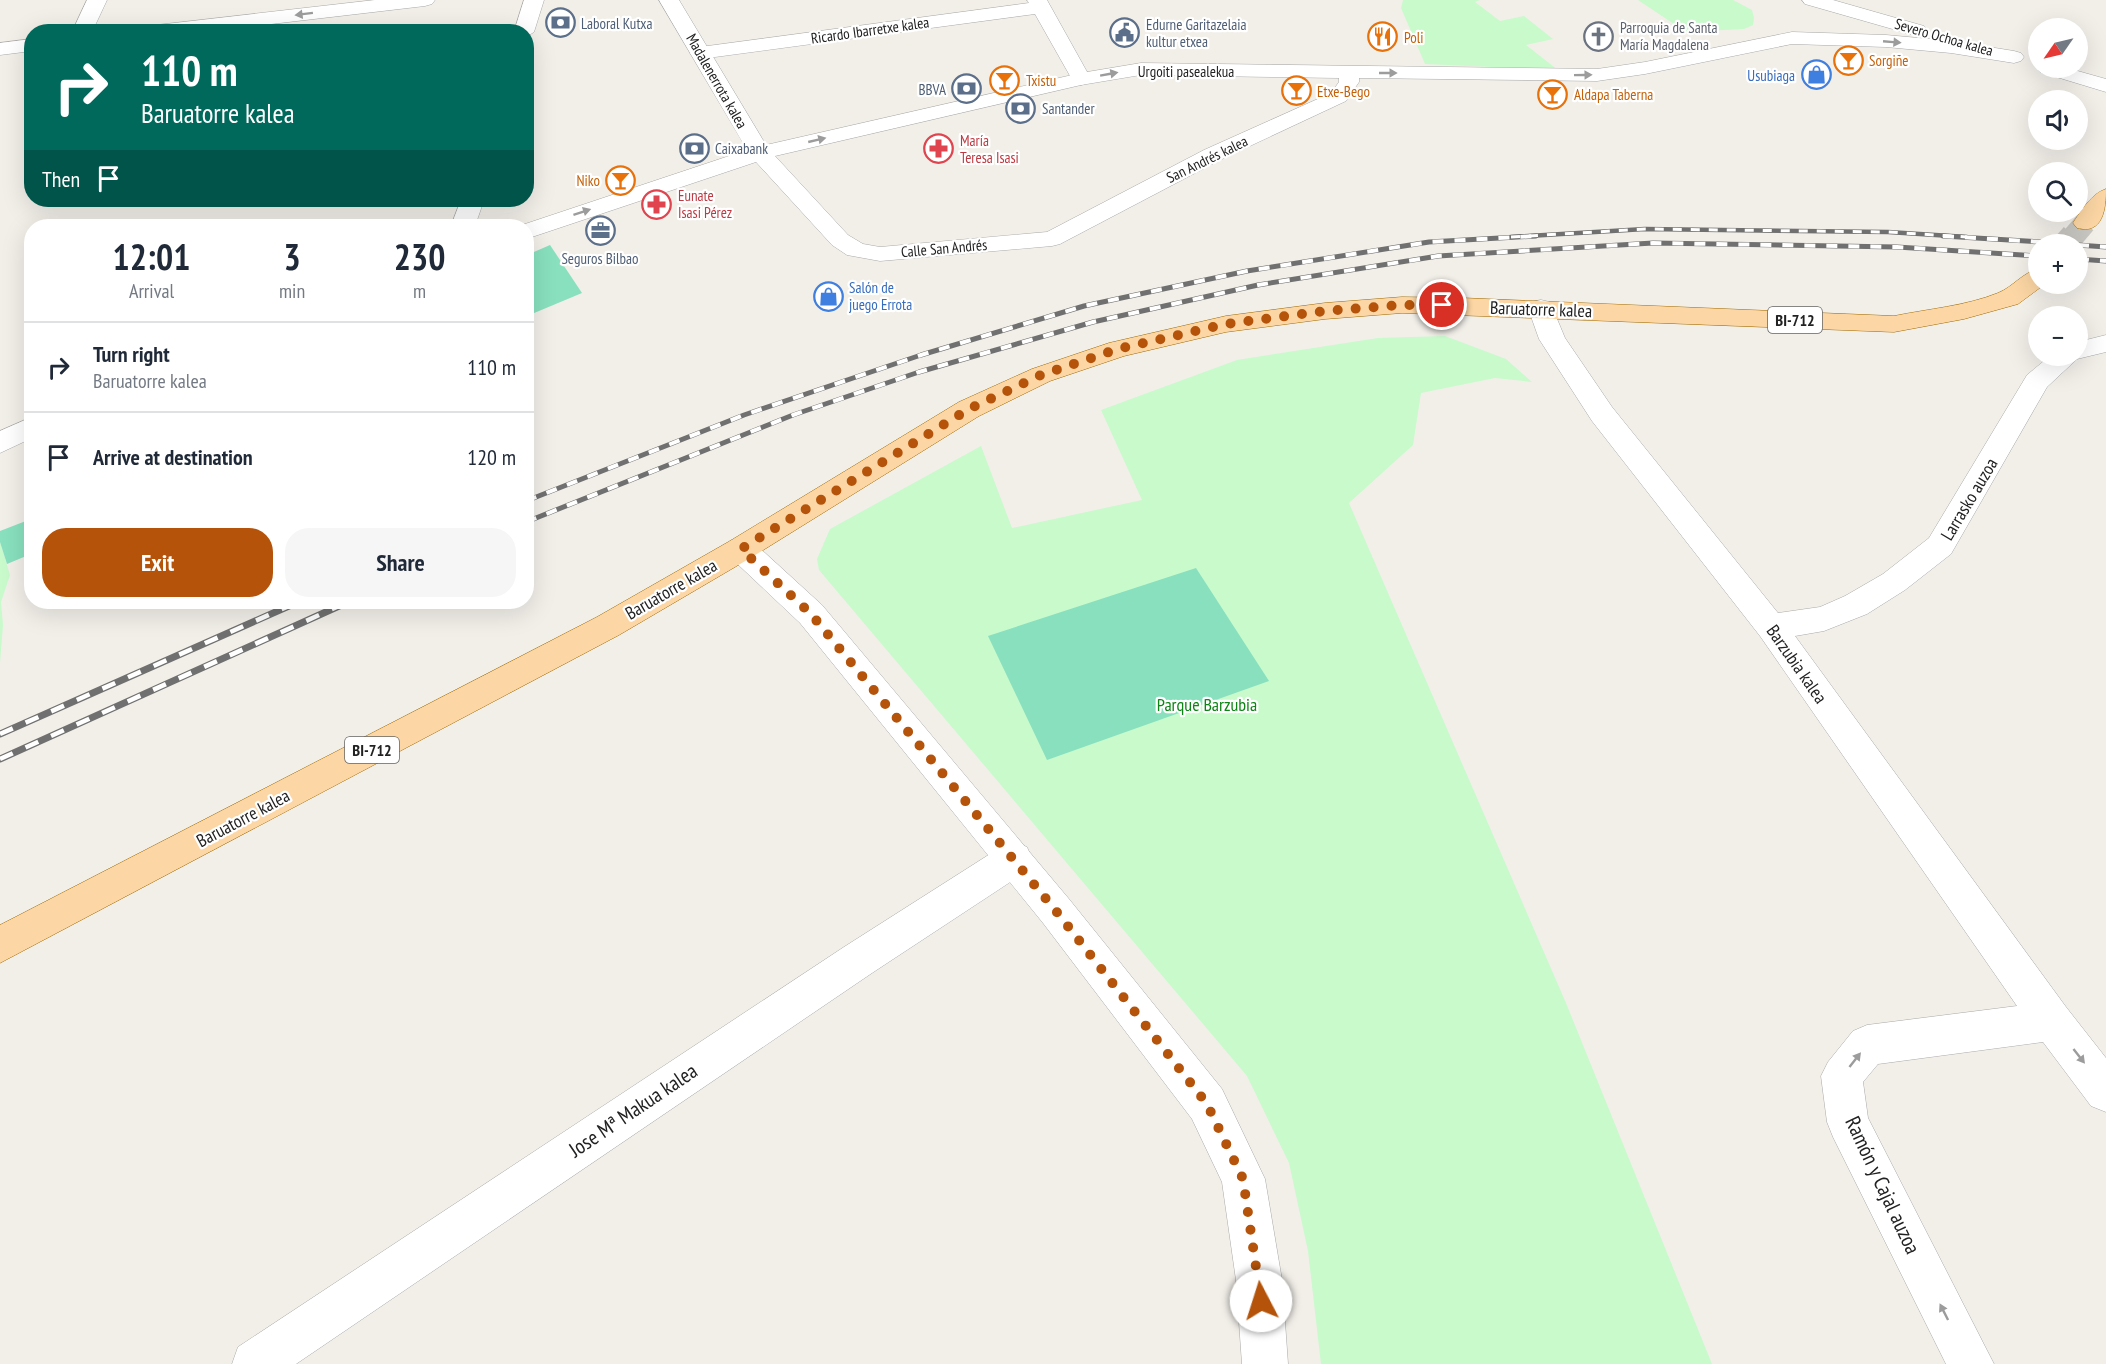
<!DOCTYPE html>
<meta charset="utf-8">
<style>
:root{--surface:#fff;--page:#f6f6f7;--text:#1f2937;--muted:#747a83;--line:#e0e1e3;--accent:#b45309}
body{margin:0;font-family:"PT Sans Narrow",sans-serif;background:var(--page);color:var(--text);height:100vh;display:flex;flex-direction:column;font-size:22px;white-space:nowrap}
*{box-sizing:border-box;margin:0}
p{font-size:20px;color:var(--muted)}
.icon{flex:none;width:33px;height:33px;fill:none;stroke:currentColor;stroke-width:2;stroke-linecap:round;stroke-linejoin:round}
.map{position:relative;flex:1;overflow:hidden}
.details{position:absolute;left:24px;top:219px;width:510px;height:390px;display:flex;flex-direction:column;background:var(--surface);border-radius:24px;box-shadow:0 6px 24px #0002}
.details>*{flex:none}
.hud{position:absolute;left:24px;top:24px;width:510px;height:183px;border-radius:24px;box-shadow:0 6px 24px #0002;background:#00695c;color:#fff;overflow:hidden}
.needle{width:39px;rotate:236deg}
.controls{position:absolute;left:2028px;top:18px;display:grid;gap:12px}
.controls a{display:grid;place-items:center;width:60px;height:60px;border-radius:50%;background:var(--surface);box-shadow:0 6px 24px #0002;font-size:30px}
.pin{position:absolute;display:grid;place-items:center;width:51px;height:51px;color:#fff;margin:-26px;border:3px solid #fff;border-radius:50%;box-shadow:0 2px 6px #0007}
.me{position:absolute;width:66px;margin:-33px;rotate:355deg;stroke-linejoin:round;filter:drop-shadow(0 0 4px #0008)}
.turn{display:flex;align-items:center;gap:21px;height:126px;padding:0 18px;font-size:27px}
.turn .icon{width:78px;height:78px;stroke-width:2.5}
.turn b{display:block;font-size:42px;line-height:51px}
.then{display:flex;align-items:center;height:57px;padding:0 18px;background:#0003;gap:12px;font-size:22px}
.eta{display:flex;justify-content:space-evenly;align-items:center;height:102px;text-align:center}
.eta b{font-size:36px;font-weight:700;line-height:42px}
.primary-button{display:flex;gap:12px;margin-top:auto;padding:12px 18px}
.primary-button a{flex:1;height:69px;border-radius:24px;background:var(--accent);color:#fff;font-size:24px;font-weight:700;line-height:69px;text-align:center}
.primary-button a+a{background:var(--page);color:var(--text)}
ul{padding:0;list-style:none}
li{display:flex;align-items:center;gap:18px;height:90px;padding:0 18px;border-top:2px solid var(--line)}
li div{flex:1}
li b{display:block;font-size:22px}
li em{font-style:normal}
.map>svg:first-child{display:block}
</style>
<div class="map">
<svg width="2106" height="1364" viewBox="0 0 2106 1364">
<rect width="100%" height="100%" fill="#f2efe9"/>
<g fill="#c8facc">
<polygon points="1403,0 1480,0 1475,2 1500,21 1524,16 1553,39 1526,45 1558,70 1425,64 1401,8"/>
<polygon points="1638,0 1733,0 1752,10 1754,18 1753,25 1744,29 1686,32"/>
<polygon points="1445,336 1506,359 1532,382 1495,378 1421,393 1413,445 1349,503 1566,1003 1712,1364 1321,1364 1308,1251 1289,1163 1247,1076 819,570 817,559 830,529 981,446 1012,528 1142,500 1101,410 1237,360 1378,338"/>
<polygon points="0,542 10,575 1,602 3,625 0,663"/>
</g>
<g fill="#88e0be">
<polygon points="550,245 582,293 527,316 527,255"/>
<polygon points="31,519 31,554 7,564 0,542 0,531"/>
<polygon points="1196,568 1269,681 1047,760 988,636"/>
</g>
<g fill="none" stroke-linecap="round" stroke-linejoin="round">
<polyline stroke="#c8c6c1" stroke-width="22" stroke-dasharray="22 10" stroke-linecap="butt" points="2073,237 2085,223"/>
<polyline stroke="#c8c6c1" stroke-width="27" stroke-dasharray="27 14" stroke-linecap="butt" points="2067,244 2074,236"/>
<defs>
<polygon id="pedestrian" points="1027,0 1047,0 1091,79 1088,83 1081,85 1074,83 1035,14 700,59 693,57 690,53 693,49 700,47 1029,3"/>
<g id="minor">
<polygon points="87,0 107,0 92,32 72,32"/>
<polygon points="375,0 435,0 432,4 425,6 203,32 138,32 141,28 148,26"/>
<polygon points="524,0 544,0 534,32 526,37 526,32 514,32"/>
<path d="M 659,0 L 679,0 L 766,145 L 1081,73 L 1141,63 L 1597,69 L 1645,62 L 1792,32 L 1886,35 L 1951,41 L 2014,51 L 2021,53 L 2024,57 L 2021,61 L 2014,63 L 1951,53 L 1886,47 L 1792,44 L 1645,74 L 1597,81 L 1359,78 L 1359,82 L 1346,101 L 1220,160 L 1060,244 L 1052,246 L 880,261 L 847,255 L 832,245 L 756,162 L 526,239 L 526,226 L 519,226 L 747,150 ZM 1141,75 L 1339,78 L 1339,82 L 1331,93 L 1204,150 L 1047,232 L 880,247 L 863,244 L 848,235 L 775,156 L 1081,85 Z"/>
<polygon points="1802,0 1833,0 1924,26 1927,30 1924,34 1917,36 1805,4"/>
<polygon points="32,39 32,51 0,55 0,43"/>
<polygon points="2038,65 2038,68 2067,68 2106,79 2106,92 2040,72 2037,68"/>
<polygon points="461,200 484,200 475,226 451,226"/>
<polygon points="1541,300 1550,302 1565,338 1612,407 1778,613 1820,607 1845,596 1883,574 1929,538 2027,375 2050,356 2078,356 2078,342 2106,335 2106,352 2077,359 2047,387 1951,554 1905,590 1867,614 1824,631 1795,636 2066,1007 2106,1058 2106,1112 2091,1106 2043,1042 1878,1064 1863,1082 1868,1118 1994,1364 1946,1364 1833,1137 1827,1122 1821,1076 1828,1062 1853,1031 1867,1025 2017,1006 1760,636 1592,421 1539,339 1528,308 1532,302"/>
<polygon points="32,417 32,438 0,453 0,431"/>
<polygon points="1014,842 1027,847 1032,859 1027,871 872,973 296,1364 232,1364 238,1347 844,947 1001,847"/>
</g>
<polygon id="tertiary" points="741,538 752,541 822,605 1069,899 1222,1089 1265,1179 1282,1280 1288,1364 1242,1364 1236,1280 1222,1182 1192,1119 1043,923 800,623 730,557 726,549 730,541"/>
<g id="primary">
<path d="M 2106,189 C 2106,209 2103,235 2077,228 L 2073,223 C 2081,211 2092,193 2106,189 Z"/>
<path d="M 2038,269 L 2038,284 L 2045,284 L 2018,304 L 1964,319 L 1894,332 L 1402,313 L 1325,319 L 1226,332 L 1124,356 L 1050,381 L 979,416 L 752,557 L 619,635 L 0,963 L 0,925 L 597,617 L 730,541 L 959,402 L 1032,369 L 1109,343 L 1226,316 L 1325,303 L 1402,297 L 1462,298 L 1894,316 C 1928,309 1966,306 1998,293 C 2013,287 2022,273 2038,269 Z"/>
</g>
</defs>
<use href="#pedestrian" stroke="#a9a9a9" stroke-width="1"/>
<use href="#minor" stroke="#a9a9a9" stroke-width="1"/>
<use href="#tertiary" stroke="#a9a9a9" stroke-width="1"/>
<use href="#primary" stroke="#a06b00" stroke-width="1"/>
<use href="#pedestrian" fill="#fff" fill-rule="evenodd"/>
<use href="#minor" fill="#fff" fill-rule="evenodd"/>
<use href="#tertiary" fill="#fff" fill-rule="evenodd"/>
<use href="#primary" fill="#fcd6a4" fill-rule="evenodd"/>
<defs>
<polyline id="rail-far2" points="1511,237 1645,229 1888,232 1967,237"/>
<g id="rail-far1">
<polyline points="1943,236 2074,244"/>
<polyline points="2078,245 2106,247"/>
<polyline points="2078,259 2106,261"/>
<polyline points="526,501 744,415 921,355 1084,306 1247,271 1429,242 1536,236"/>
<polyline points="526,522 793,415 919,372 1093,322 1258,285 1438,256 1653,243 1897,247 2038,256"/>
</g>
<g id="rail">
<polyline points="0,734 298,602"/>
<polyline points="0,759 348,602"/>
</g>
</defs>
<use href="#rail-far2" stroke="#707070" stroke-width="4.5"/>
<use href="#rail-far1" stroke="#707070" stroke-width="5"/>
<use href="#rail" stroke="#707070" stroke-width="7"/>
<use href="#rail-far2" stroke="#fff" stroke-width="3" stroke-dasharray="9" stroke-linecap="butt"/>
<use href="#rail-far1" stroke="#fff" stroke-width="4" stroke-dasharray="11" stroke-linecap="butt"/>
<use href="#rail" stroke="#fff" stroke-width="4.5" stroke-dasharray="14" stroke-linecap="butt"/>
</g>
<defs><path id="oneway-solid" d="M-6-.8H1V-3.2L6.5 0L1 3.2V.8H-6Z" transform="scale(1.5)"/></defs>
<g fill="#9c9c9c">
<use href="#oneway-solid" transform="translate(304 14) rotate(173)"/>
<use href="#oneway-solid" transform="translate(1892 42) rotate(5)"/>
<use href="#oneway-solid" transform="translate(1388 73)"/>
<use href="#oneway-solid" transform="translate(1109 74) rotate(-10)"/>
<use href="#oneway-solid" transform="translate(1583 75) rotate(-1)"/>
<use href="#oneway-solid" transform="translate(817 140) rotate(-13)"/>
<use href="#oneway-solid" transform="translate(582 212) rotate(-18)"/>
<use href="#oneway-solid" transform="translate(2079 1056) rotate(52)"/>
<use href="#oneway-solid" transform="translate(1855 1060) rotate(-52)"/>
<use href="#oneway-solid" transform="translate(1944 1312) rotate(-117)"/>
</g>
<g fill="none" stroke-linecap="round" stroke-linejoin="round">
<polyline stroke="#b45309" stroke-width="10" stroke-dasharray="0 18" points="1261,1301 1243,1179 1207,1104 1056,911 811,614 741,549 969,409 1041,375 1118,349 1226,324 1325,311 1402,305 1442,305"/>
</g>
<defs>
<symbol id="bank-ring" viewBox="-11 -11 22 22"><circle r="9.5" fill="#fff" stroke="#5c6f8a" stroke-width="1.5"/><path d="M-6-4H6V4H-6ZM0-2.3a2.3 2.3 0 1 0 0 4.6a2.3 2.3 0 1 0 0-4.6Z" fill="#5c6f8a"/></symbol>
<symbol id="civic-ring" viewBox="-11 -11 22 22"><circle r="9.5" fill="#fff" stroke="#5c6f8a" stroke-width="1.5"/><path d="M-.6-6.5H3V-4.5H.6V-3L4-1V1h2V6H-6V1h2V-1L-.6-3ZM-1.2 2.5V6h2.4V2.5Z" fill="#5c6f8a"/></symbol>
<symbol id="church-ring" viewBox="-11 -11 22 22"><circle r="9.5" fill="#fff" stroke="#6b7280" stroke-width="1.5"/><path d="M-1.2-6h2.4v3.5h3.3v2.4h-3.3V6h-2.4V-.1h-3.3v-2.4h3.3Z" fill="#6b7280"/></symbol>
<symbol id="restaurant-ring" viewBox="-11 -11 22 22"><circle r="9.5" fill="#fff" stroke="#e8710a" stroke-width="1.5"/><path d="M-5-6h1v4h1v-4h1v4h1v-4h1v5L-1.5 .5V6h-2V.5L-5-1ZM5-6V6H3V1.5H1.5Q1.5-4 5-6Z" fill="#e8710a"/></symbol>
<symbol id="bar-ring" viewBox="-11 -11 22 22"><circle r="9.5" fill="#fff" stroke="#e8710a" stroke-width="1.5"/><path d="M-6-5H6L.8 .8V4.5H3.5V6h-7V4.5H-.8V.8Z" fill="#e8710a"/></symbol>
<symbol id="shop-ring" viewBox="-11 -11 22 22"><circle r="9.5" fill="#fff" stroke="#3f7fe0" stroke-width="1.5"/><path d="M-5-2.5h2.3a2.7 3.5 0 0 1 5.4 0H5L5.5 6h-11ZM-1.5-2.5h3a1.5 2.3 0 0 0-3 0Z" fill="#3f7fe0"/></symbol>
<symbol id="pharmacy-ring" viewBox="-11 -11 22 22"><circle r="9.5" fill="#fff" stroke="#e0444e" stroke-width="1.5"/><path d="M-2-6h4v4h4v4h-4v4h-4v-4h-4v-4h4Z" fill="#e0444e"/></symbol>
<symbol id="office-ring" viewBox="-11 -11 22 22"><circle r="9.5" fill="#fff" stroke="#5c6f8a" stroke-width="1.5"/><path d="M-6-3h4V-5.5h4V-3h4V5H-6ZM-1-4.5V-3h2v-1.5ZM-6 0V1H6V0Z" fill="#5c6f8a"/></symbol>
</defs>
<g fill-rule="evenodd">
<use href="#bank-ring" x="544" y="6" width="33" height="33"/>
<use href="#civic-ring" x="1108" y="16" width="33" height="33"/>
<use href="#church-ring" x="1582" y="20" width="33" height="33"/>
<use href="#restaurant-ring" x="1366" y="20" width="33" height="33"/>
<use href="#bar-ring" x="1832" y="44" width="33" height="33"/>
<use href="#shop-ring" x="1800" y="58" width="33" height="33"/>
<use href="#bar-ring" x="988" y="64" width="33" height="33"/>
<use href="#bank-ring" x="950" y="72" width="33" height="33"/>
<use href="#bar-ring" x="1280" y="74" width="33" height="33"/>
<use href="#bar-ring" x="1536" y="78" width="33" height="33"/>
<use href="#bank-ring" x="1004" y="92" width="33" height="33"/>
<use href="#bank-ring" x="678" y="132" width="33" height="33"/>
<use href="#pharmacy-ring" x="922" y="132" width="33" height="33"/>
<use href="#bar-ring" x="604" y="164" width="33" height="33"/>
<use href="#pharmacy-ring" x="640" y="188" width="33" height="33"/>
<use href="#office-ring" x="584" y="214" width="33" height="33"/>
<use href="#shop-ring" x="812" y="280" width="33" height="33"/>
</g>
<g text-anchor="middle" dominant-baseline="central" stroke-width="4.5" stroke-linejoin="round" paint-order="stroke">
<g font-size="15" fill="#4e5e75" stroke="#fff" text-anchor="start">
<text x="581" y="23">Laboral Kutxa</text>
<text x="1146" y="24">Edurne Garitazelaia<tspan x="1146" dy="17">kultur etxea</tspan></text>
<text x="946" y="89" text-anchor="end">BBVA</text>
<text x="1042" y="108">Santander</text>
<text x="715" y="148">Caixabank</text>
<text x="600" y="258" text-anchor="middle">Seguros Bilbao</text>
</g>
<g font-size="15" fill="#5b616d" stroke="#fff" text-anchor="start">
<text x="1620" y="27">Parroquia de Santa<tspan x="1620" dy="17">María Magdalena</tspan></text>
</g>
<g font-size="15" fill="#222" stroke="#fff">
<text transform="translate(870 30) rotate(-8)">Ricardo Ibarretxe kalea</text>
<text transform="translate(1944 37) rotate(16)">Severo Ochoa kalea</text>
<text x="1186" y="71">Urgoiti pasealekua</text>
<text transform="translate(717 81) rotate(60)">Madalenerrota kalea</text>
<text transform="translate(1207 159) rotate(-26)">San Andrés kalea</text>
<text transform="translate(944 248) rotate(-5)">Calle San Andrés</text>
</g>
<g font-size="15" fill="#c56008" stroke="#fff" text-anchor="start">
<text x="1404" y="37">Poli</text>
<text x="1869" y="60">Sorgiñe</text>
<text x="1026" y="80">Txistu</text>
<text x="1317" y="91">Etxe-Bego</text>
<text x="1574" y="94">Aldapa Taberna</text>
<text x="600" y="180" text-anchor="end">Niko</text>
</g>
<g font-size="15" fill="#366cbe" stroke="#fff" text-anchor="end">
<text x="1795" y="75">Usubiaga</text>
<text x="849" y="287" text-anchor="start">Salón de<tspan x="849" dy="17">juego Errota</tspan></text>
</g>
<g font-size="15" fill="#be3a42" stroke="#fff" text-anchor="start">
<text x="960" y="140">María<tspan x="960" dy="17">Teresa Isasi</tspan></text>
<text x="678" y="195">Eunate<tspan x="678" dy="17">Isasi Pérez</tspan></text>
</g>
<g fill="#fff" stroke="#646464" stroke-width="1.5">
<rect x="1768" y="307" width="54" height="26" rx="4.5"/>
<rect x="345" y="737" width="54" height="26" rx="4.5"/>
</g>
<g font-size="16" font-weight="bold" fill="#222">
<text x="1795" y="320">BI-712</text>
<text x="372" y="750">BI-712</text>
</g>
<g font-size="18" fill="#222" stroke="#fff">
<text transform="translate(1541 309) rotate(2)">Baruatorre kalea</text>
<text transform="translate(1969 499) rotate(-59)">Larrasko auzoa</text>
<text transform="translate(671 589) rotate(-30)">Baruatorre kalea</text>
<text transform="translate(1797 664) rotate(55)">Barzubia kalea</text>
<text transform="translate(243 818) rotate(-28)">Baruatorre kalea</text>
</g>
<g font-size="18" fill="#0c8416" stroke="#fff">
<text x="1207" y="704">Parque Barzubia</text>
</g>
<g font-size="21" fill="#222" stroke="#fff">
<text transform="translate(633 1110) rotate(-34)">Jose Mª Makua kalea</text>
<text transform="translate(1883 1185) rotate(65)">Ramón y Cajal auzoa</text>
</g>
</g>
</svg>
<div class="controls">
<a><svg class="needle" viewBox="-14 -14 28 28"><path d="M0-13l5 13h-10z" fill="#e53935"/><path d="M0 13l5-13h-10z" fill="#747a83"/></svg></a>
<a><svg class="icon" aria-label="sound" viewBox="0 0 24 24"><path d="M4 9h4l5-4v14l-5-4H4zM17 9q2 3 0 6"/></svg></a>
<a><svg class="icon" aria-label="search" viewBox="0 0 24 24"><circle cx="10" cy="10" r="6"/><path d="M15 15l6 6"/></svg></a>
<a>+</a>
<a>−</a>
</div>
<div class="pin" style="left:1442px;top:305px;background:#d93025"><svg class="icon" aria-label="arrive" viewBox="0 0 24 24"><path d="M6 21V4h12l-3 4 3 4H6"/></svg></div>
<svg class="me" style="left:1261px;top:1301px" viewBox="-20 -20 40 40"><circle r="19" fill="#fff"/><path d="M0-13L10 11 0 6-10 11z" fill="#b45309"/></svg>
<div class="hud">
<div class="turn"><svg class="icon" aria-label="right" viewBox="0 0 24 24"><path d="M7 20v-9h11M14 6l5 5-5 5"/></svg><div><b>110 m</b>Baruatorre kalea</div></div>
<div class="then">Then<svg class="icon" aria-label="arrive" viewBox="0 0 24 24"><path d="M6 21V4h12l-3 4 3 4H6"/></svg></div>
</div>
<section class="details">
<div class="eta">
<div><b>12:01</b><p>Arrival</p></div>
<div><b>3</b><p>min</p></div>
<div><b>230</b><p>m</p></div>
</div>
<ul>
<li><svg class="icon" aria-label="right" viewBox="0 0 24 24"><path d="M7 20v-9h11M14 6l5 5-5 5"/></svg><div><b>Turn right</b><p>Baruatorre kalea</p></div><em>110 m</em></li>
<li><svg class="icon" aria-label="arrive" viewBox="0 0 24 24"><path d="M6 21V4h12l-3 4 3 4H6"/></svg><div><b>Arrive at destination</b></div><em>120 m</em></li>
</ul>
<div class="primary-button"><a>Exit</a><a>Share</a></div>
</section>
</div>
